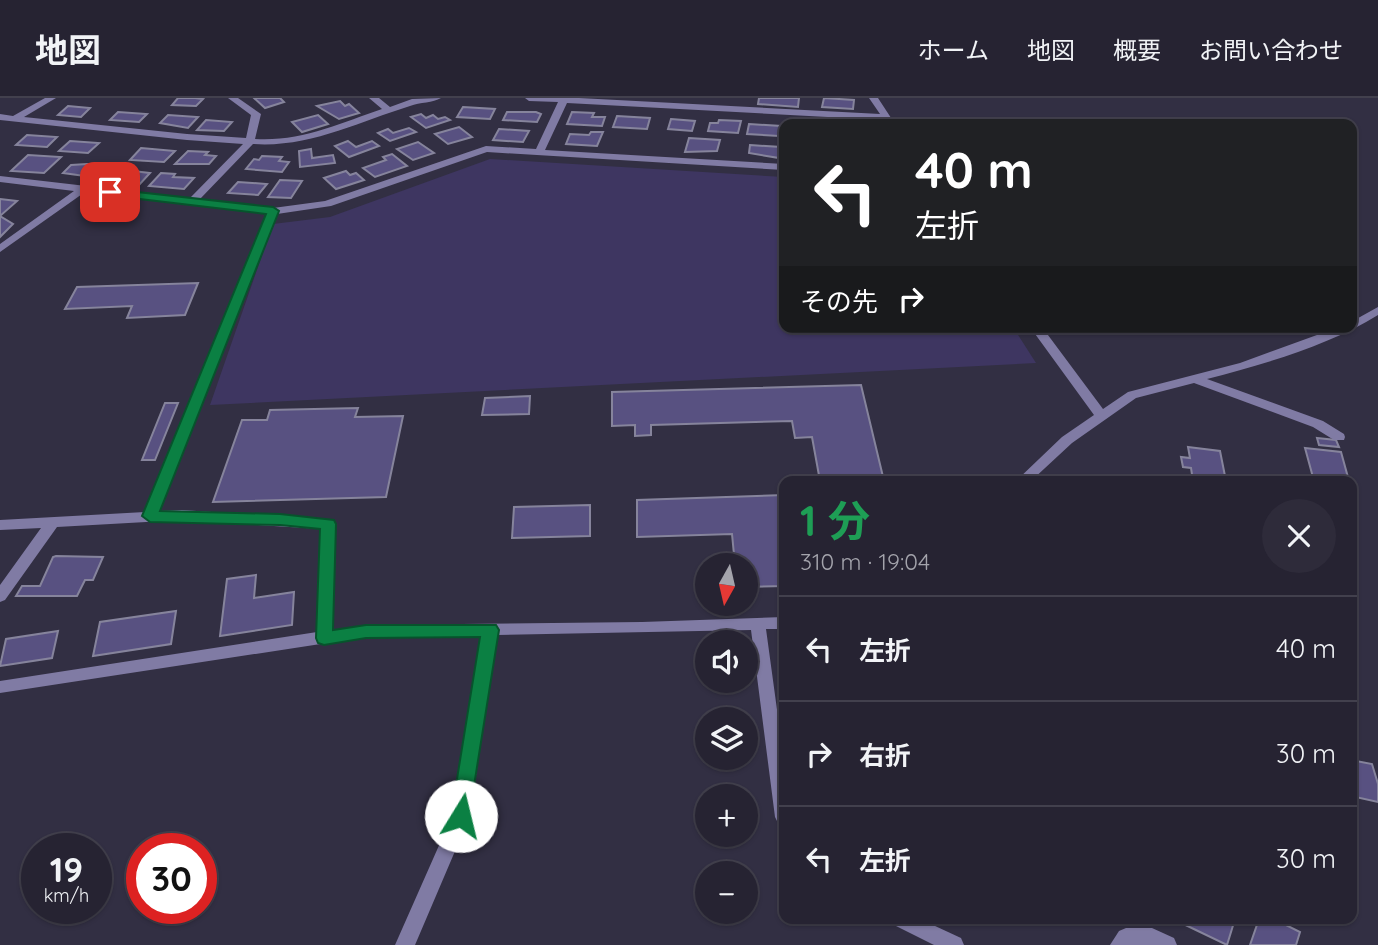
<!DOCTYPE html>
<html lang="ja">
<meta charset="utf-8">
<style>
:root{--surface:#262332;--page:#2e2b3a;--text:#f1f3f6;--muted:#a4a4ac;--line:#42404d}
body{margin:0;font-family:Quicksand,"Noto Sans JP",sans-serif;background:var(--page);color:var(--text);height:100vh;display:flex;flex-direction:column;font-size:26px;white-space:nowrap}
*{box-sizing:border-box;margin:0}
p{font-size:23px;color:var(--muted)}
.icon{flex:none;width:38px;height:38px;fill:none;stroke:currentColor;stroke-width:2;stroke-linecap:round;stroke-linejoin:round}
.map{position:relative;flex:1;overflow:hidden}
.details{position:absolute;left:779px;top:378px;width:578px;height:448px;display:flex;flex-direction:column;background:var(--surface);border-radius:14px;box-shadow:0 2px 5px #0004,0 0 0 2px var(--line)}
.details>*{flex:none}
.guide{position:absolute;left:779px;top:21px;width:578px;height:214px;border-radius:14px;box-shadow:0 2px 5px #0004,0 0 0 2px var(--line);background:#202124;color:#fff;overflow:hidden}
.needle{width:46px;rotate:188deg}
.fabs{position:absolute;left:695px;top:455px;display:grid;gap:14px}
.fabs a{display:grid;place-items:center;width:63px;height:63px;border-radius:50%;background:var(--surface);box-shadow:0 2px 5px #0004,0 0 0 2px var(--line);font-size:35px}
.speed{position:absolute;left:21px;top:735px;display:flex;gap:14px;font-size:35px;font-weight:700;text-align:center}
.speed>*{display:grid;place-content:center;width:91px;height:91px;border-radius:50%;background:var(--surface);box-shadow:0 2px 5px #0004,0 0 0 2px var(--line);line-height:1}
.speed small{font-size:18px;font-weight:400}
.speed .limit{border:10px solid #d22;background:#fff;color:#111}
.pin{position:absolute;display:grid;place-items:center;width:60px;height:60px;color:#fff;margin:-30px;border-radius:14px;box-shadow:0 4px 10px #0006}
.me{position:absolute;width:77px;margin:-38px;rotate:9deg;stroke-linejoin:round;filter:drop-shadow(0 0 5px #0008)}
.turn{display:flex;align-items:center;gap:24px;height:147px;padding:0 21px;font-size:32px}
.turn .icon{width:91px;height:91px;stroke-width:2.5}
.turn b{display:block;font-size:49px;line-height:60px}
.then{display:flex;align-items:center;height:66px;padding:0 21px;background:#0003;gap:14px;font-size:26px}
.round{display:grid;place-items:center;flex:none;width:74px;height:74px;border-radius:37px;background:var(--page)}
.summary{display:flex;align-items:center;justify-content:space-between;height:119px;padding:0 21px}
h1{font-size:42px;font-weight:700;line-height:52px;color:#1e9e55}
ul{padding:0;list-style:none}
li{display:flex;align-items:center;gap:21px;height:105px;padding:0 21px;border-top:2px solid var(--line)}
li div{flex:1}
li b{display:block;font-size:26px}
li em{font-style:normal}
header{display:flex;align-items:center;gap:42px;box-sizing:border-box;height:98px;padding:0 35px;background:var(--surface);border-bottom:2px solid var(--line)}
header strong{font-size:33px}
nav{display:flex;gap:38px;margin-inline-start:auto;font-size:24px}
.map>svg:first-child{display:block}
</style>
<header>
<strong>地図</strong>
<nav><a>ホーム</a><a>地図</a><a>概要</a><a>お問い合わせ</a></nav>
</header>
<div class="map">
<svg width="1378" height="847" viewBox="0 0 1378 847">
<rect width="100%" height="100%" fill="#322f43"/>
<polygon fill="#3e3661" points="490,61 784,79 784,229 1013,229 1036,265 210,307 273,126 330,119"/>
<g fill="#585181" stroke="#86849c" stroke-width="2">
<polygon points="178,0 195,0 203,1 196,8 172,7"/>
<polygon points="254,0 280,0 284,4 265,10"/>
<polygon points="759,0 799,0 798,9 758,6"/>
<polygon points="824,0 854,2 853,11 822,9"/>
<polygon points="340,3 345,8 349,6 359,15 339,21 317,8"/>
<polygon points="68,8 90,10 81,19 58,17"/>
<polygon points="463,9 495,11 490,21 457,19"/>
<polygon points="118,14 147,16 139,24 110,22"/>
<polygon points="507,14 536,14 541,16 537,24 503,22"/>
<polygon points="572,14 594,15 592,19 605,19 602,28 567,26"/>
<polygon points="421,16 426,20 433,17 438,21 445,19 450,22 426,30 411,19"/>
<polygon points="168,17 198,19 188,30 160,25"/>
<polygon points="318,17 328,26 302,34 292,24"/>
<polygon points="617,18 650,20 647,31 613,29"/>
<polygon points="671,21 695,23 692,33 668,31"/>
<polygon points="206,22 232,24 224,33 197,32"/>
<polygon points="719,22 741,23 738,35 708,33 710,25 718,25"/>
<polygon points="749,26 781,28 779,38 747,36"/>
<polygon points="459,29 472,39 448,46 435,36"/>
<polygon points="409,30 416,34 390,43 378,35 388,31 393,35"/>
<polygon points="499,31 529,33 523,44 493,42"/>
<polygon points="591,34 603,34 597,48 566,46 570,36 589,37"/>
<polygon points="27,37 57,39 47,49 16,47"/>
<polygon points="689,40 720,42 717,53 685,54"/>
<polygon points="70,43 99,45 88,55 59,53"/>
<polygon points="348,43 356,49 372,43 379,48 349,59 335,48"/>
<polygon points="418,44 434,55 413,62 397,51"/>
<polygon points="750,47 781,49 779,60 749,55"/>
<polygon points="141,50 175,53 164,64 130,62"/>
<polygon points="311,51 312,60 333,57 335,65 300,69 299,53"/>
<polygon points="188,53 208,54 205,57 216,58 209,66 175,66"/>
<polygon points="392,56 407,68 375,79 363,70 386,62 383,59"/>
<polygon points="28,57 61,59 44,75 11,73"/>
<polygon points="262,58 282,59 279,63 289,64 282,74 246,71 254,61 259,62"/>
<polygon points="71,67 87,66 105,67 92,79 63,75"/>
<polygon points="346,73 350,77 356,75 364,82 336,91 324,80"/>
<polygon points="119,74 133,73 150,75 139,87 121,86 124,83 111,82"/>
<polygon points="161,75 175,76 173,79 194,80 184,91 149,88"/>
<polygon points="280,82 302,83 291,100 268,99"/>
<polygon points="238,84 267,86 258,97 228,95"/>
<polygon points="0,101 17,103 0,118"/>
<polygon points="0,118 13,126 0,139"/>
<polygon points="198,185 185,217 127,220 132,208 65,211 77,189"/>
<polygon points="861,287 884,383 820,383 812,339 795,340 792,323 651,327 651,337 635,338 635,327 612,328 612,294"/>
<polygon points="530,298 529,316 482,317 485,300"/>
<polygon points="165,305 178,305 155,362 142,362"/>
<polygon points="358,310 355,319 403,318 386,399 213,404 242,322 267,322 270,312"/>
<polygon points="1317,340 1336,342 1339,349 1319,347"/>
<polygon points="1188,349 1220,353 1226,383 1193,383 1191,370 1183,369 1181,359 1190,360"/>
<polygon points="1305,350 1341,354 1349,383 1314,383"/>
<polygon points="784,397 784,488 746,489 746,467 735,467 732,436 637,439 637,402"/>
<polygon points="590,407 590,438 512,440 514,409"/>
<polygon points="56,458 103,459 93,482 85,482 77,498 16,498 22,488 40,488 53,459"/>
<polygon points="256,477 254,500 294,494 292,527 220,538 227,481"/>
<polygon points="176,513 171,546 93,558 100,524"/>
<polygon points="58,533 52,560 0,568 6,541"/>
<polygon points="1351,662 1372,666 1378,686 1378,704 1351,698"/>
<polygon points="1173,821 1235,821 1227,847"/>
<polygon points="1259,821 1274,821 1300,834 1296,847 1250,847"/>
</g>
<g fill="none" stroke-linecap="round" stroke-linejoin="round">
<g fill="#807ba4" fill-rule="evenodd">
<path d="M 45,0 L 56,0 L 24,19 L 187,36 L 246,40 L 251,17 L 228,0 L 238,0 L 261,16 L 255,41 C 300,44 341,25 382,11 L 369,0 L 379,0 L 390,9 L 412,1 L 441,0 C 433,5 420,4 410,8 C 358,24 309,50 253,46 L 200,101 L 273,110 L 325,103 L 486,48 L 536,51 L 558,4 L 529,3 L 525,0 L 579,0 L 880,16 L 869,0 L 878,0 L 895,26 L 887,26 L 884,22 L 567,5 L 545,52 L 784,66 L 784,72 L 487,54 L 331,108 L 277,116 L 159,413 L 182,412 L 333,422 L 335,426 L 333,532 L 366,527 L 642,524 L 784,519 L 784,531 L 766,531 L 784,663 L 784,727 L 778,725 L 775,719 L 751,532 L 497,537 L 470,718 L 415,847 L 395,847 L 452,718 L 481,538 L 366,539 L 0,595 L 0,583 L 317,534 L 321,431 L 182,422 L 57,429 L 5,502 L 0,504 L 0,487 L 41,430 L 0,432 L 0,422 L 145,414 L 267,115 L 85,94 L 0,154 L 0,146 L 74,93 L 0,84 L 0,78 L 190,100 L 243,46 L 187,42 L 0,22 L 0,16 L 13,18 Z"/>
<path d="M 1378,209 L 1378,217 C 1330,247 1262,267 1207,281 L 1323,323 L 1344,336 L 1345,339 L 1344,342 L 1334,342 L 1313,329 L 1194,285 L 1136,300 L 1072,345 L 1031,383 L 1016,383 L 1062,339 L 1094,317 L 1030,229 L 1042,229 L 1103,311 L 1128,294 L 1240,265 L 1339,229 L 1351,229 L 1351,224 Z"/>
<polygon points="892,821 920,821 961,840 964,847 934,847 894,827"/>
<polygon points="1126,830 1152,830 1174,840 1177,847 1110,847 1119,833"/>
</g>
</g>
<polygon fill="#0b8043" stroke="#07532c" stroke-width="2" points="110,91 273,109 279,113 160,413 280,416 334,422 336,426 333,532 366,527 496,527 499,532 468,725 461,727 454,725 451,718 480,539 366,540 324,547 318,545 316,540 320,431 280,427 150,424 142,418 266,116 106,97 106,92"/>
</svg>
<div class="fabs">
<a><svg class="needle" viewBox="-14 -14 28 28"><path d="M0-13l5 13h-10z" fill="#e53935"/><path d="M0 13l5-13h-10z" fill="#a4a4ac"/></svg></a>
<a><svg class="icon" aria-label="sound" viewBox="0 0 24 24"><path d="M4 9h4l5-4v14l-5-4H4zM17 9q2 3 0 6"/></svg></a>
<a><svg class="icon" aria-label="layers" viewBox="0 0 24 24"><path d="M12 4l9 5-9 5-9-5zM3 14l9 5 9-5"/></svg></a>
<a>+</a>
<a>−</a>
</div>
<div class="speed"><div>19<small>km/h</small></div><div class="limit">30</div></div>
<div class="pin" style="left:110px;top:94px;background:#d93025"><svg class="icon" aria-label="arrive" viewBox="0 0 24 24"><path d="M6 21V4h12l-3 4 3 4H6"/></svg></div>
<svg class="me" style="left:461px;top:718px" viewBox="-20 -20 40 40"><circle r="19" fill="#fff"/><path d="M0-13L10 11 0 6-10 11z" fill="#0b8043"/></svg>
<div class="guide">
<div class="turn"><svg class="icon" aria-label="left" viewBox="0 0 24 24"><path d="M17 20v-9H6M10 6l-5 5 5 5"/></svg><div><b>40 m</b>左折</div></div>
<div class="then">その先<svg class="icon" aria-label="right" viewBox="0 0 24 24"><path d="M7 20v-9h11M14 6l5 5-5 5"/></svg></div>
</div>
<section class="details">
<div class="summary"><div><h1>1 分</h1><p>310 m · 19:04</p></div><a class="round"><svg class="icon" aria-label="close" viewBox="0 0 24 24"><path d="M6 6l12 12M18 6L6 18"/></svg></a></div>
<ul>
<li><svg class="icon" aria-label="left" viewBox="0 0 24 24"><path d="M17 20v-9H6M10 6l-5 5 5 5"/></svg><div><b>左折</b></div><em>40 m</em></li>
<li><svg class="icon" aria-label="right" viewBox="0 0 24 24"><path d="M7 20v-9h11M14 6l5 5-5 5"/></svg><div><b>右折</b></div><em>30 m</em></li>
<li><svg class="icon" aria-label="left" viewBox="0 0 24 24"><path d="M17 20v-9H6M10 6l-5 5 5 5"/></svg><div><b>左折</b></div><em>30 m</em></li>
</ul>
</section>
</div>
